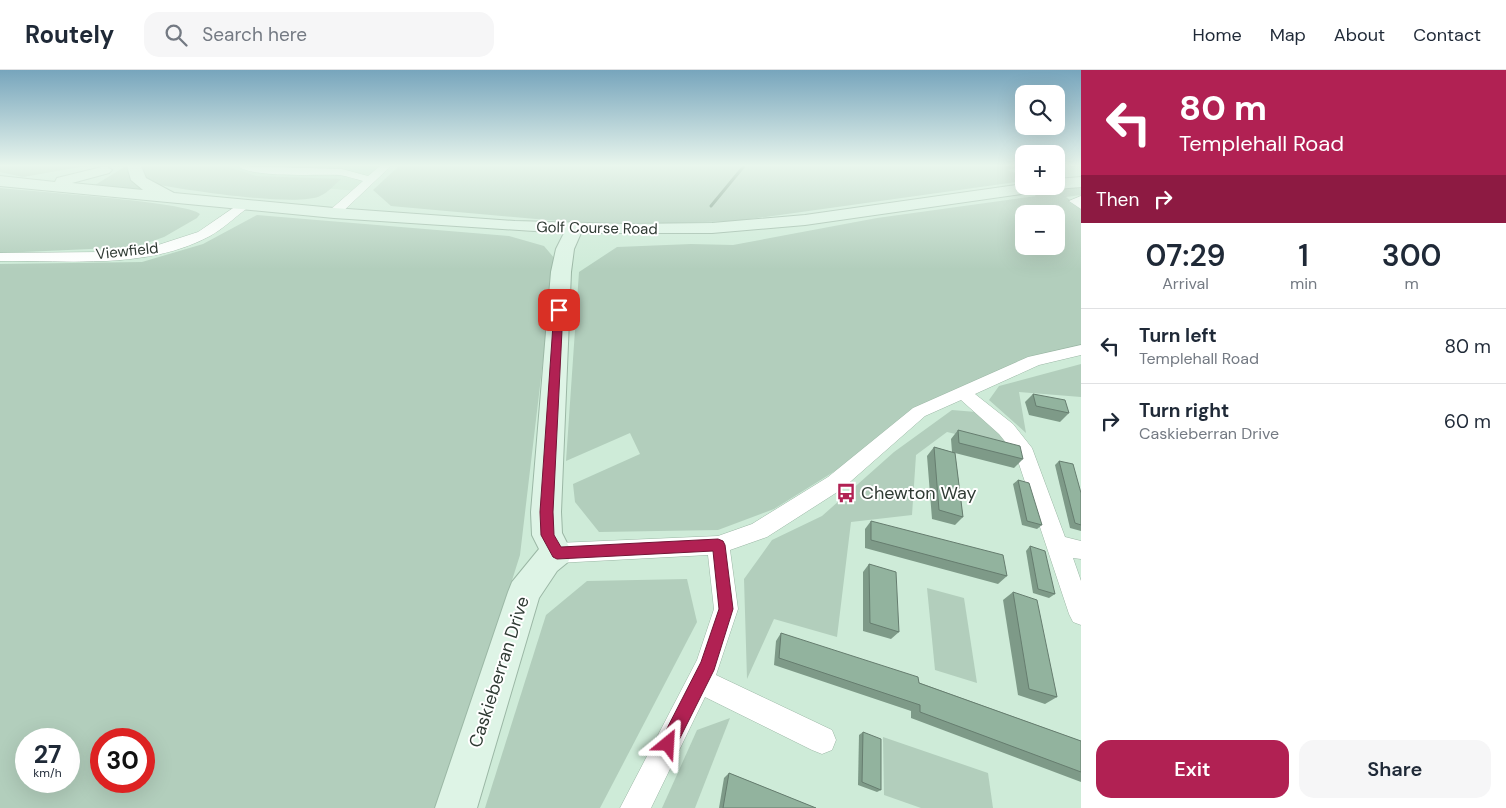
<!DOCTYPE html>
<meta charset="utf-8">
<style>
:root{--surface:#fff;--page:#f6f6f7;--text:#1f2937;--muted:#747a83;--line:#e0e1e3;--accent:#b12153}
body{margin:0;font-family:"DM Sans",sans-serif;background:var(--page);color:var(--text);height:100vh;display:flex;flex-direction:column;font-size:19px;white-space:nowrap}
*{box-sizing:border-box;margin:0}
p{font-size:16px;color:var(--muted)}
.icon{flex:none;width:28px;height:28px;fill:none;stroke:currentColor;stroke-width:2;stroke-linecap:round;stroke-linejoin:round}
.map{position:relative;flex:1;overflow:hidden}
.side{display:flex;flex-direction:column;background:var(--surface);width:425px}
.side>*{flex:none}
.top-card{background:#b12153;color:#fff;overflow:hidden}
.tools{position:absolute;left:1015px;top:15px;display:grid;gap:10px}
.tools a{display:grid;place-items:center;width:50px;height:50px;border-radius:10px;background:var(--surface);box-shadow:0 5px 20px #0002;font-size:25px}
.speed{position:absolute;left:15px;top:658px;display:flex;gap:10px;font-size:25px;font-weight:700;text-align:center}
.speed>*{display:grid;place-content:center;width:65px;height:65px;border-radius:50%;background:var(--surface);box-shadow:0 5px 20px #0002;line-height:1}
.speed small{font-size:12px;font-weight:400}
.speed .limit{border:8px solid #d22;background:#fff;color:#111}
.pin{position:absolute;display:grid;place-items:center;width:42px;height:42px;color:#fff;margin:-21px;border-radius:10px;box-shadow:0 2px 8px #0006}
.me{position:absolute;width:55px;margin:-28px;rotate:27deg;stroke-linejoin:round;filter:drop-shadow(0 0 4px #0008)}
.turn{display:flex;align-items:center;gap:18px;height:105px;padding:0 15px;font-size:22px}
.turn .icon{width:65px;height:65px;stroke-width:2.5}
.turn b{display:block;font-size:35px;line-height:42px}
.then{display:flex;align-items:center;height:48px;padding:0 15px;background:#0003;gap:10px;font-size:19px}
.eta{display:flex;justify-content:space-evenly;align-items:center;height:85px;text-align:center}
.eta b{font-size:30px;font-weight:600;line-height:35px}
.action{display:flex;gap:10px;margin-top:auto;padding:10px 15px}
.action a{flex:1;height:58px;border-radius:15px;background:var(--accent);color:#fff;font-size:20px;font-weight:600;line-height:58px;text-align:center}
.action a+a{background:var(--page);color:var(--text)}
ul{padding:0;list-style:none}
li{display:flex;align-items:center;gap:15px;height:75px;padding:0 15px;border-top:1px solid var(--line)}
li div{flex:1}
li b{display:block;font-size:19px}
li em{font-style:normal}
header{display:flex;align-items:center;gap:30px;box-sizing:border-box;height:70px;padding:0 25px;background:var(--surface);border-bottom:1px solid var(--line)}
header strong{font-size:24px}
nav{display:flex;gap:28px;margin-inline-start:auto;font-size:18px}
.search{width:350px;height:45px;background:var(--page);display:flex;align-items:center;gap:12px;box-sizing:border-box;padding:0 18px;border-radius:15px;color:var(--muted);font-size:19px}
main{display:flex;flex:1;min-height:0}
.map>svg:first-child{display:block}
</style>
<header>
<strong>Routely</strong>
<div class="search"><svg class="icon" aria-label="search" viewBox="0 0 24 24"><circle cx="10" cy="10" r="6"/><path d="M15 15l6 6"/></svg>Search here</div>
<nav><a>Home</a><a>Map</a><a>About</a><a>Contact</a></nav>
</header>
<main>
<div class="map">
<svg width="1081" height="738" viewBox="0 0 1081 738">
<rect width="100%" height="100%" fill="#ceebd8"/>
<polygon fill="#bde1c9" points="181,96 388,96 358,121 228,110"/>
<g fill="#b2cebc" fill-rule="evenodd">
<polygon points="0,96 86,96 23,107 0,102"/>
<path d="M 126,96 L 128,96 C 127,109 138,113 148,120 L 95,115 Z"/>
<path d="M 134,96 L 225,96 L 256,106 L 341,109 C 335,114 328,123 320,126 C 297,138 169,118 140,111 L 134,101 Z"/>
<polygon points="399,96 1024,96 1007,100 1024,106 1024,111 736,151 675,153 581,153 391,136 373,120"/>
<path d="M 1081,116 L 1081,125 L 1066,127 L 1081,138 L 1081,280 L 962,322 L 774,439 L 718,460 L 599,462 L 575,432 L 573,414 L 640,384 L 630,363 L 566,391 L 579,202 L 617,177 L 691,174 L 733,175 L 877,148 L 1036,126 L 1031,122 ZM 1024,144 L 1056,144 L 1056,176 L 1024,176 Z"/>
<path d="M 0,118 C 27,121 190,132 200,144 L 197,148 L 164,167 L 136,177 L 0,183 Z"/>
<path d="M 257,145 L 509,166 L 544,176 L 555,189 L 520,485 L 440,738 L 0,738 L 0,194 L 142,192 L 203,174 ZM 26,669 L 69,669 L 69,711 L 26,711 ZM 101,669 L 144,669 L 144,711 L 101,711 Z"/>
<polygon points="1081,294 1081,327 1019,322 1026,363 989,330 999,316"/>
<polygon points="952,340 976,342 1015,378 947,362 916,385 912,445 851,452 837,567 774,549 747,609 744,509 772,470 822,446 894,382"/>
<polygon points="687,509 697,552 600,738 485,738 546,545 587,511"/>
<polygon points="927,518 964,528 977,613 935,600"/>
<polygon points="730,648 695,738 662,738 697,660"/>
<polygon points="883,667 988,703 993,738 921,738 884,725"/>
</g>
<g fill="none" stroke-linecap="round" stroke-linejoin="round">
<polyline stroke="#6f8f7b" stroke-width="3" points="711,136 744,96"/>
<defs>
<g id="street">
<path d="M 238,96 L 342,99 L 368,106 L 380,96 L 391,96 L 338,146 L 330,146 L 328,143 L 330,140 L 363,111 C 355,109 347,106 339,105 C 319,104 250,108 238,96 Z"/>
<polygon points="1081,126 1081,139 1069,131"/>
<path d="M 242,132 L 248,136 L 246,139 C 234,148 223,159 210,166 C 147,200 68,190 0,191 L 0,183 L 103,182 L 155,176 L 198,162 Z"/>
<polygon points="1081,275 1081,285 1039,295 975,324 1013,354 1032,378 1065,467 1081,471 1081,489 1073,488 1081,511 1081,555 1073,552 1069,544 1016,385 999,364 961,330 925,346 842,419 767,467 730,480 738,539 716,605 832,660 836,670 832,680 822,684 812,680 705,627 651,738 620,738 697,590 714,539 708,485 557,493 549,490 546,483 549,476 557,473 718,466 752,454 828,407 913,338 1028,287"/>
</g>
<polygon id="secondary" points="106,96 112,100 109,103 72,113 143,120 131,110 127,96 141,96 146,108 174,123 334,138 515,151 626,154 712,153 805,145 1024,114 1024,116 1056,116 1056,109 1081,107 1081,117 1056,119 1050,117 1043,121 805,155 712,163 581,163 574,179 571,202 561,442 562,463 572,483 568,492 557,501 539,528 477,738 435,738 508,522 512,512 539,479 532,465 531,442 551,202 556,179 564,163 334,148 0,116 0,106 55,112 57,108"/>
</defs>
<use href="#street" stroke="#9bb7a5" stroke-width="1"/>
<use href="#secondary" stroke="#9bb7a5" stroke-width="2"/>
<use href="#street" fill="#fff" fill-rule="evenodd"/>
<use href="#secondary" fill="#def4e6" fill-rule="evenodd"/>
</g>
<g fill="#7e9a88">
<polygon points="1033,324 1069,343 1060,352 1029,345 1025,332"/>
<polygon points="958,360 1023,389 1014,398 955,383 963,447 955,455 932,449 927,386 934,377 952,382 951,369"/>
<polygon points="1059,391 1081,423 1081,461 1070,458 1055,395"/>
<polygon points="1018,410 1042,455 1037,459 1022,455 1013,414"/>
<polygon points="871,451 1007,506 998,514 865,478 865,459"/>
<polygon points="1030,476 1055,524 1049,528 1033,523 1026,481"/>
<polygon points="869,494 899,562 891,569 863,561 863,502"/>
<polygon points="1013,522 1057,627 1045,634 1018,625 1003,530"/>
<polygon points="781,563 1081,671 1081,712 911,648 911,641 774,595 776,571"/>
<polygon points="863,662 881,720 877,722 858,715 859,665"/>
<polygon points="729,703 816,738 719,738 724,708"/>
</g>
<g fill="#92b39e" stroke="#667d6f">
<polygon points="1033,324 1065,330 1069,343 1036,336"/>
<polygon points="958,360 1020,376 1023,389 959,373"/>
<polygon points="934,377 955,383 963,447 939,440"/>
<polygon points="1059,391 1073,394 1081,423 1081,455 1075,453"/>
<polygon points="1018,410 1029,413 1042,455 1027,451"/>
<polygon points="871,451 1003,485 1007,506 871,470"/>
<polygon points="1030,476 1045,481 1055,524 1038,519"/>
<polygon points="869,494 896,502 899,562 870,553"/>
<polygon points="1013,522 1037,530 1057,627 1029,619"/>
<polygon points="781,563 918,607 919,613 1081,671 1081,702 920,642 920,635 779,588"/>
<polygon points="863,662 881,669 881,720 862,712"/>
<polygon points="729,703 816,738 723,738"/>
</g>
<linearGradient id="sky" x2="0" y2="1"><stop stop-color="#77a5bc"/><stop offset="0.48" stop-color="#e9f6ed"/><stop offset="1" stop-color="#e9f6ed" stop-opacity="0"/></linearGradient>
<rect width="1081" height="199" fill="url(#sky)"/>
<polygon fill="#b12153" stroke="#731536" points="559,237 563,240 553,442 554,465 561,477 718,469 723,471 725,475 733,539 714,600 674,680 668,683 662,680 659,674 701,592 719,539 713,481 557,489 553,487 541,465 540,442 554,240"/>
<defs>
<symbol id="bus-bare" viewBox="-9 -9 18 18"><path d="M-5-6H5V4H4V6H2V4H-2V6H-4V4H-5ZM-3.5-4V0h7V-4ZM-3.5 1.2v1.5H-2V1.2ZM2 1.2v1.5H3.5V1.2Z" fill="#b12153" stroke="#fff" stroke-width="2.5" paint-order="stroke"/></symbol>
</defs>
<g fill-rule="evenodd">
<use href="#bus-bare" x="832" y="409" width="28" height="28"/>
</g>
<g text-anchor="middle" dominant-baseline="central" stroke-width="4" stroke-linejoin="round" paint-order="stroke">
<g font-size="15" fill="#2f3a33" stroke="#fff">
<text transform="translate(597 158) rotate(1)">Golf Course Road</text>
<text transform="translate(127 181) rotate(-6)">Viewfield</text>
</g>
<g font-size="18" fill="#2f3a33" stroke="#fff" text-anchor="start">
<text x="861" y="423">Chewton Way</text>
</g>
<g font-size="18" fill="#2f3a33" stroke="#fff">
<text transform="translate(499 602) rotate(-72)">Caskieberran Drive</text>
</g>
</g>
</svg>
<div class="tools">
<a><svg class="icon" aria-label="search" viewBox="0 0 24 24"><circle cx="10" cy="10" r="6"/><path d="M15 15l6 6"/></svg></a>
<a>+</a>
<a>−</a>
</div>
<div class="speed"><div>27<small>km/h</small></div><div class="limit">30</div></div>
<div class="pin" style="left:559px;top:240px;background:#d93025"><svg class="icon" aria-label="arrive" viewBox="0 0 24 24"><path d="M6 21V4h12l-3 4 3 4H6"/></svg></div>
<svg class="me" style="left:668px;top:674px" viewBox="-20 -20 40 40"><path d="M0-17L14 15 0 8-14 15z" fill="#b12153" stroke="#fff" stroke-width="4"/></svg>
</div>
<section class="side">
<div class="top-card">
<div class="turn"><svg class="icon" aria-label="left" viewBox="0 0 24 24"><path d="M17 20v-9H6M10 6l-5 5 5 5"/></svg><div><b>80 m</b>Templehall Road</div></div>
<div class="then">Then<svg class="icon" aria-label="right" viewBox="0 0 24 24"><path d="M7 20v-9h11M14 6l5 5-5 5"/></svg></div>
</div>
<div class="eta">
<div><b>07:29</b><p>Arrival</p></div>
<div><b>1</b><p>min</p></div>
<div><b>300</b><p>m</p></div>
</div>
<ul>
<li><svg class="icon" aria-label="left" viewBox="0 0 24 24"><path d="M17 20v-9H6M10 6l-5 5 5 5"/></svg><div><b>Turn left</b><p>Templehall Road</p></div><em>80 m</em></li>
<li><svg class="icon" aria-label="right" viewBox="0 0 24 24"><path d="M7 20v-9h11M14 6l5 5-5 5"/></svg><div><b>Turn right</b><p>Caskieberran Drive</p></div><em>60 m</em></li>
</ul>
<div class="action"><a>Exit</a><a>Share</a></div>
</section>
</main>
